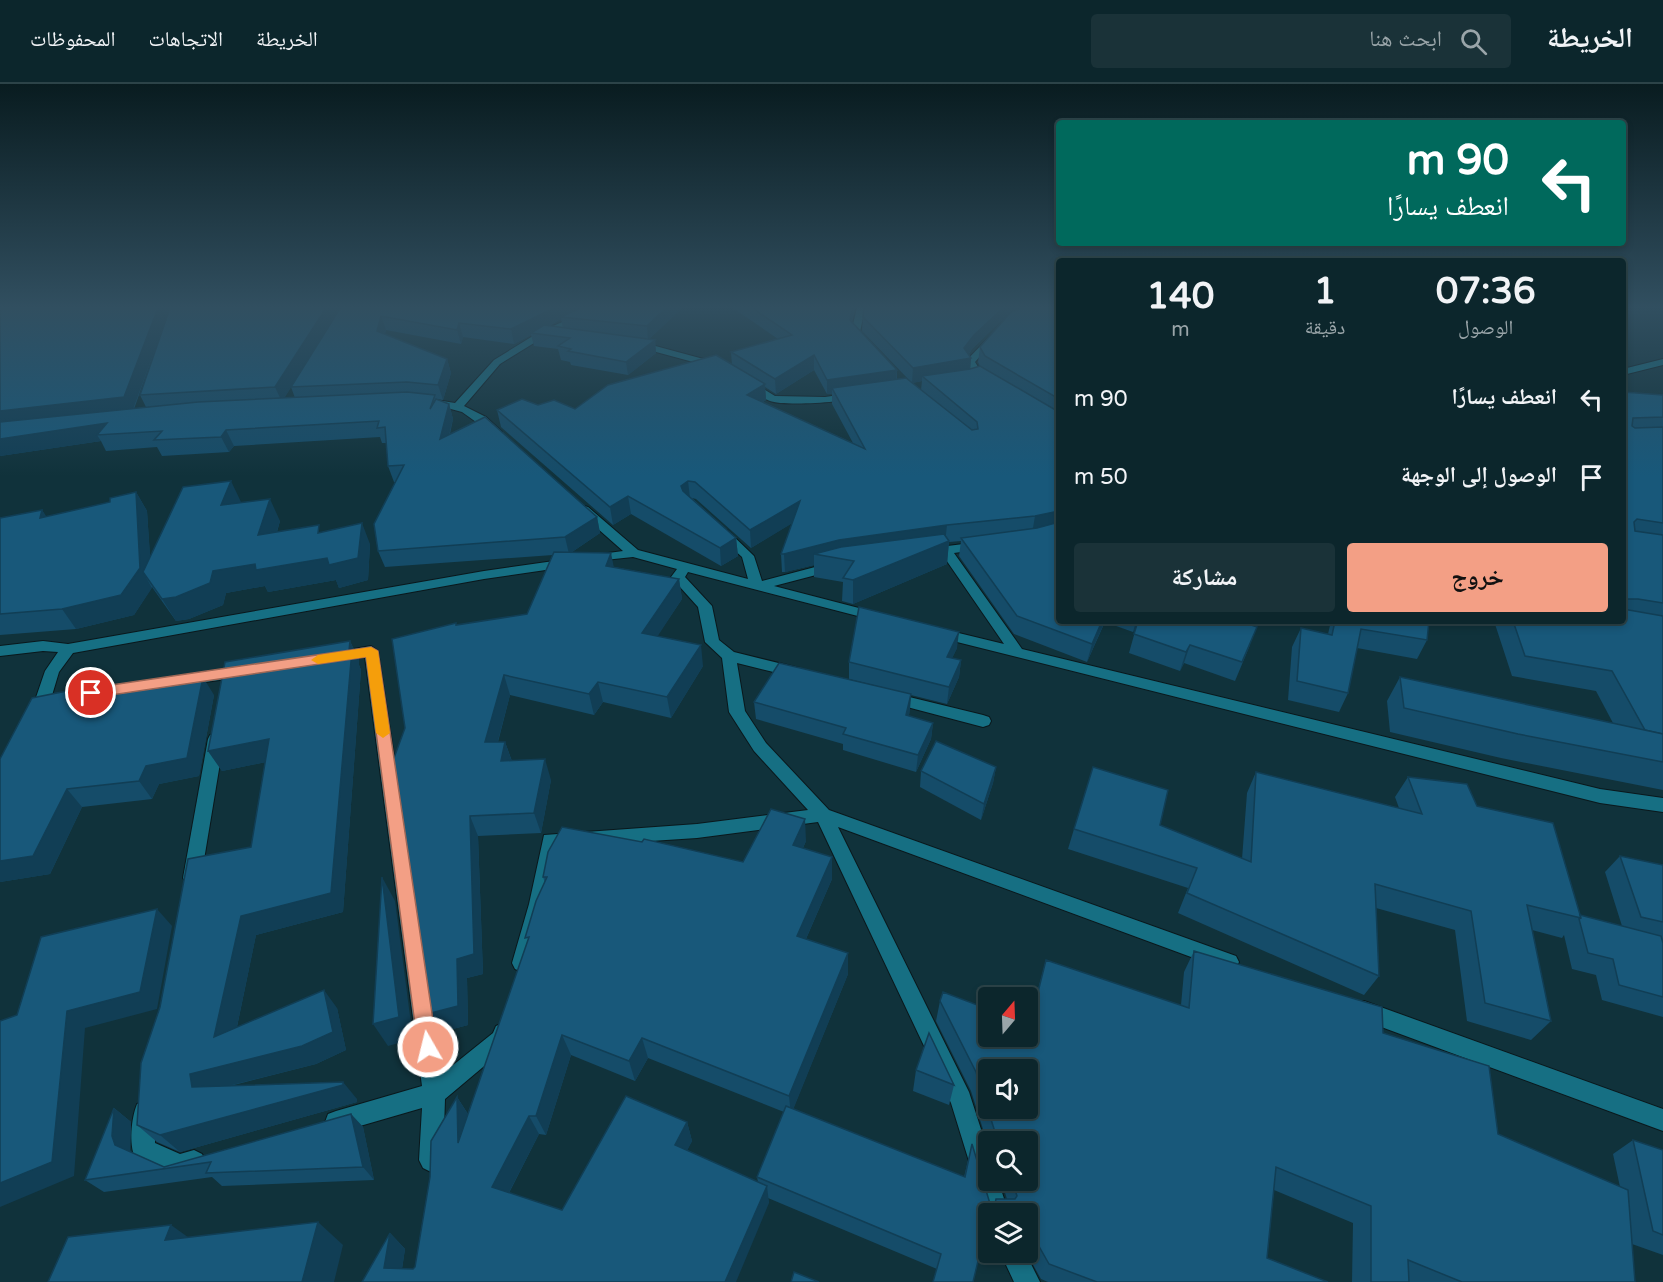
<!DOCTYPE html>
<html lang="ar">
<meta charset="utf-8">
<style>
:root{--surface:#0c262c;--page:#1a3238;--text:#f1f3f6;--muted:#9aa5a9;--line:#2c4348;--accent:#f39f85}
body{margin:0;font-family:"Varela Round","Noto Naskh Arabic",sans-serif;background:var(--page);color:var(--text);direction:rtl;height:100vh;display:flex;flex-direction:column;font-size:22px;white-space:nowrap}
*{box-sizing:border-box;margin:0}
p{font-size:20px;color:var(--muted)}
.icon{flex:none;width:33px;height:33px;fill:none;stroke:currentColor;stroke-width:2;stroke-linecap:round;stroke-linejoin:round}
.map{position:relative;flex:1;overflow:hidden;direction:ltr}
.side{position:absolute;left:1056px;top:174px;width:570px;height:366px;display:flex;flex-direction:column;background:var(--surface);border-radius:6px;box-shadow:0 3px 9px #0003,0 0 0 2px var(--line);direction:rtl}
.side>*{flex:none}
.top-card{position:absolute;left:1056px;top:36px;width:570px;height:126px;border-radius:6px;box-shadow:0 3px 9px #0003,0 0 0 2px var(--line);direction:rtl;background:#00695c;color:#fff;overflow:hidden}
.needle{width:39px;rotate:19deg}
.tools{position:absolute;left:978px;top:903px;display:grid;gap:12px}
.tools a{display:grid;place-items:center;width:60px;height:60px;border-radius:6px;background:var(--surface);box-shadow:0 3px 9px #0003,0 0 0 2px var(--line);font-size:30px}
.pin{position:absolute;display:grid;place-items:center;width:51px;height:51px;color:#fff;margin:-26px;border:3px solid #fff;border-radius:50%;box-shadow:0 2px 6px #0007}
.me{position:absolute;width:66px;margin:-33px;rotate:352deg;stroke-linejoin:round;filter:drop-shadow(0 0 4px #0008)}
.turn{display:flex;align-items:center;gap:21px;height:126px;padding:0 18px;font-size:27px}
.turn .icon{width:78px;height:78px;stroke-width:2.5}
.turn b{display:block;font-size:42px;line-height:51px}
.eta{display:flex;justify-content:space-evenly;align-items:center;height:102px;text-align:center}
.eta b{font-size:36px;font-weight:700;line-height:42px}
.cta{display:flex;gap:12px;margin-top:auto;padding:12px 18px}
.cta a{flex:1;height:69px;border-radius:6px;background:var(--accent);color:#111;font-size:24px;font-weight:700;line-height:69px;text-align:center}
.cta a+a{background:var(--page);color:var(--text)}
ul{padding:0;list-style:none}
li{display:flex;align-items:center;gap:18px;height:78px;padding:0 18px}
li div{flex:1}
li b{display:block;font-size:22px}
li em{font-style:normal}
header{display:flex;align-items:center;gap:36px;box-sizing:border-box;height:84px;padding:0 30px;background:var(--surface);border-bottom:2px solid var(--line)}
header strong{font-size:28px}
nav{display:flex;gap:33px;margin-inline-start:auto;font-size:21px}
.search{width:420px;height:54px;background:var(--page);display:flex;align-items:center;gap:15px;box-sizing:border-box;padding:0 21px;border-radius:6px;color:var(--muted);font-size:22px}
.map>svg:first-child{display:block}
</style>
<header>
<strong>الخريطة</strong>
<div class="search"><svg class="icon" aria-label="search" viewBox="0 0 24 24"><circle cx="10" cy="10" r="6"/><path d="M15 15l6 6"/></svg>ابحث هنا</div>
<nav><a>الخريطة</a><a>الاتجاهات</a><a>المحفوظات</a></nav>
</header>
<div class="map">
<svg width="1663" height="1198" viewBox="0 0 1663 1198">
<rect width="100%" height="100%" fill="#10323b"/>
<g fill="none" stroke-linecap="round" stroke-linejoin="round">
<defs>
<g id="minor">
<polygon points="596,224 607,224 547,251 500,280 464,322 486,333 502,348 501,350 493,350 462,328 425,318 430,315 455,319 494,276 541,247"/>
<polygon points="857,224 865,224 860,248 869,257 869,261 863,261 851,248"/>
<polygon points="991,251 996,254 975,278 982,289 993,296 988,299 976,293 965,278"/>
<polygon points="637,257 722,280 724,282 719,285 634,262 632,260"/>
<polygon points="1663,275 1663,281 1623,291 1623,285"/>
<path d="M 746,298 L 752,298 L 775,312 L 825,313 L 853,309 L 858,312 C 848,319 782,322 770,317 C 761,314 753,307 746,302 Z"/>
<polygon points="584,422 588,423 638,466 748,495 742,473 719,452 717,449 719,446 727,446 754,472 762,497 834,478 839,479 840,482 839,485 774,502 882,530 884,533 882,536 877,537 688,488 685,493 712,522 719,556 734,568 799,584 801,588 794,593 737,579 745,627 766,659 829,726 1236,872 1239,878 1236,884 1229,887 838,743 969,1008 988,1067 988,1096 998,1096 1009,1130 988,1130 988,1139 951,1019 818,738 697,754 558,763 547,820 532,879 529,885 522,888 515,885 512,879 529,820 544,751 697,740 808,726 754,667 729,628 722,574 705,558 698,523 671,493 677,485 633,473 586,478 585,475 586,472 623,467 580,429 578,426"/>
<polygon points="979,458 985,462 983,465 954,469 1022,565 1600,705 1663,714 1663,728 1600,719 933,552 931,549 938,544 1004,560 942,470 929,472 923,468 924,465"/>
<polygon points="568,475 574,479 573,482 484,495 73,569 59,588 47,628 44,632 34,632 31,628 45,587 58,568 43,567 0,572 0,562 43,557 68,560 484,487"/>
<polygon points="371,562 378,567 442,990 493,949 496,942 503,939 510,942 513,949 508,962 445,1015 443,1076 439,1084 431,1088 423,1084 419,1076 422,1024 336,1049 328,1046 325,1038 328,1030 336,1027 422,1002 365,573 336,578 329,573 336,568"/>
<polygon points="242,583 249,588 247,592 185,601 178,596 185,591"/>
<polygon points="893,609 983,631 989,633 991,637 989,641 983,643 888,618 885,614 888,610"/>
<polygon points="216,649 222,651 224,655 201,794 198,799 192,802 186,799 183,794 208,655 210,651"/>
<polygon points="1364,917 1663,1025 1663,1047 1357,934 1354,927 1357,920"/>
<path d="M 145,1017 L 153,1020 L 156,1028 L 155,1059 L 180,1070 L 194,1066 L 202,1070 L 206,1078 L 202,1086 L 180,1094 L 135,1074 C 129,1060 131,1035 137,1020 Z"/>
<polygon points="1000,1168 1025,1168 1040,1198 1014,1198"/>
</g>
</defs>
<use href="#minor" stroke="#0a181c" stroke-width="2"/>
<use href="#minor" fill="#166f83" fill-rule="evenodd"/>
</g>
<g fill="#154c69" fill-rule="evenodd">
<path d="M 0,224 L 170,224 L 134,325 L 146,323 L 140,311 L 170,224 L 682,224 L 649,255 L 655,256 L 656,269 L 628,291 L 571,281 L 570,278 L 561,276 L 558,265 L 534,262 L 531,251 L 514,260 L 463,253 L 461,260 L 386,246 L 385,250 L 447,275 L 451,289 L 443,316 L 436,315 L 449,320 L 453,335 L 450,350 L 597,433 L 600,449 L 572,468 L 614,483 L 679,495 L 682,515 L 657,552 L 703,582 L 671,634 L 603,618 L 594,631 L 510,611 L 498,658 L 505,658 L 512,677 L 551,696 L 541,749 L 478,752 L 483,890 L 467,894 L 468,941 L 438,949 L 457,541 L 527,530 L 553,471 L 385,483 L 378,467 L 395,398 L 394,398 L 388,382 L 387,359 L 382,359 L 380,353 L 234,362 L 229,368 L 162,372 L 157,363 L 106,367 L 101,357 L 0,372 ZM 561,235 L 563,244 L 549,242 ZM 291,303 L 295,314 L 284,314 Z"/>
<path d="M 733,224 L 855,224 L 852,238 L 897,286 L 897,296 L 921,306 L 922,297 L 912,299 L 862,247 L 863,233 L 1059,224 L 1059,537 L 1240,537 L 1250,561 L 1235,597 L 1184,579 L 1180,587 L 1129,569 L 1136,544 L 1133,548 L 1105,538 L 1087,578 L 1014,550 L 959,472 L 961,457 L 949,458 L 947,480 L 853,520 L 842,517 L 843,498 L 814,493 L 814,481 L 785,488 L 782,488 L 781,470 L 792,439 L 751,464 L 696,415 L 692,414 L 736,454 L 738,472 L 721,482 L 631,430 L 613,441 L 501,343 L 497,326 L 538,321 L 575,325 L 732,281 L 731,268 L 778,255 ZM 1004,236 L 980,263 L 978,278 L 980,282 L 970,285 L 971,274 L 969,270 L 972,265 L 1001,237 ZM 814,286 L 827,310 L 832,310 L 832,320 L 853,359 L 763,318 L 766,316 L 765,303 L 776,310 Z"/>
<polygon points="1623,308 1663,311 1663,706 1501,674 1390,648 1387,617 1400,593 1613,639 1596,607 1512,592 1494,537 1623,537"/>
<polygon points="136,408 147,427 150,473 241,418 280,437 277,448 322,448 370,460 368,496 339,504 336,496 268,508 265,502 226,509 223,521 189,535 176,537 152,503 134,531 76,545 0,551 0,434 42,426 46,433 110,418"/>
<polygon points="1331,537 1429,537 1427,556 1417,575 1357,564 1348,609 1339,628 1288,616 1292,563 1301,544 1328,550"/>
<polygon points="350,557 359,576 359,581 361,586 343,828 256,851 237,943 337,924 346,966 316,980 230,1002 357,1015 357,1018 180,1068 157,1058 137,1041 251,763 266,678 222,687 208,667"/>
<polygon points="957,564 952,574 961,576 959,593 947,620 911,611 909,632 933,639 931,655 916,688 843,666 843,660 756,635 754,618 882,603 849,595 849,578"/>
<polygon points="104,604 214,611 199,692 159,700 152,715 82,723 50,790 0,798"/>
<polygon points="996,683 993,699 981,736 920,703 921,687"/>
<polygon points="1256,688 1399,724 1395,713 1408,693 1477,722 1580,831 1622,842 1605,788 1620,772 1663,781 1663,933 1602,916 1596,891 1572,885 1564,851 1562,854 1532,846 1551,937 1531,956 1467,937 1455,846 1376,824 1379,892 1364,911 1178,829 1188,804 1068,765 1074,745 1242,775 1247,709"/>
<path d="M 806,757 L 803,764 L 832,773 L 832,795 L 806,855 L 848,869 L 848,890 L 793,1025 L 964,1093 L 972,1060 L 991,1123 L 993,1124 L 996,1115 L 1007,1115 L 1001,1096 L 1028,1096 L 1028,1058 L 988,1058 L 988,1061 L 971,1007 L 936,937 L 940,917 L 1029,939 L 1046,876 L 1181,921 L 1184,888 L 1194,867 L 1383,949 L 1498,1050 L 1620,1103 L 1613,1070 L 1633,1056 L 1663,1066 L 1663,1171 L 1632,1160 L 1635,1198 L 1352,1198 L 1353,1139 L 1274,1106 L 1267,1174 L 1328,1198 L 1048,1198 L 1041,1195 L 1026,1168 L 1028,1168 L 1028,1130 L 988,1130 L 988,1168 L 1009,1168 L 1004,1181 L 979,1172 L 937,1185 L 768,1114 L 769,1119 L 362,1198 L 390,1149 L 405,1165 L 402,1185 L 413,1185 L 415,1183 L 457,1013 L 468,1030 L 527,859 L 545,799 L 543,793 L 743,778 ZM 571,971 L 635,997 L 648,974 L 784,1028 L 757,1093 L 758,1098 L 687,1066 L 692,1057 L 687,1038 L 562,1126 L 509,1109 L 539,1050 L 546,1051 Z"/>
<polygon points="916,986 954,1001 949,1021 913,1007"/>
<polygon points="114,1024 131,1038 130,1066 131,1068 164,1083 351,1030 363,1043 374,1096 222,1102 212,1093 104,1108 85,1096"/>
</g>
<g fill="#113e55">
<polygon points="158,224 170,224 132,328 0,344 0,327"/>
<polygon points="326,224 348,224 334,233 282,318 275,303"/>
<polygon points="554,224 599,224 561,233 561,235 534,249 531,249 531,251 514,260 511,245"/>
<polygon points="666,224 682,224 648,256 647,242"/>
<polygon points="852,224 855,224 849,250 850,236"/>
<polygon points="1003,224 1022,224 1022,227 1001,237 972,265 965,275 971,274 970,289 922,292 922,297 912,299 913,284 964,264 974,251"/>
<polygon points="381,232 386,246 381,261 377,247"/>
<polygon points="459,239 463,253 461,260 457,246"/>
<polygon points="655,256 656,269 628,291 626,278"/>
<polygon points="814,271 814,286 776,310 775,295"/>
<polygon points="447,275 451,289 443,316 438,301"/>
<polygon points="897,286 896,300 832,304 832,310 827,310 827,296"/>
<polygon points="765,300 766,316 748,327 747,311"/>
<polygon points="449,320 453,335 444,371 440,355"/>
<polygon points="107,339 97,351 101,357 0,372 0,355"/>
<polygon points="226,346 234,362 229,368 221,353"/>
<polygon points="231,397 241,418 232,443 221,421"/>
<polygon points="688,397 690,414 683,420 681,402"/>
<polygon points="136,408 147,427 152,501 143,488 152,504 134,531 76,545 62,525"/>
<polygon points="628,412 631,430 613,441 610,423"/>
<polygon points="270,415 280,437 269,473 258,451"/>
<polygon points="800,417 801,434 751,464 750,446"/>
<polygon points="42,426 55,445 40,434"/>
<polygon points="1059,427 1059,444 1032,450 1035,432"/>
<polygon points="597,433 600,449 569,470 565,453"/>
<polygon points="362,439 370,460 368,496 339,504 336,496 268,508 265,502 226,509 223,521 189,535 176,537 162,515 213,487 255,480"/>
<polygon points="947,441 945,459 814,470 814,481 785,488 784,470 839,456"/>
<polygon points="736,454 738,472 721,482 720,464"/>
<polygon points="949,457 947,480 853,520 853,496"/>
<polygon points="611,469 615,489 606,482"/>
<polygon points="679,495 682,515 646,570 642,549"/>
<polygon points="1102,537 1105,537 1087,578 1092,560"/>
<polygon points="1136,537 1138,537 1137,543 1133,548"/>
<polygon points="959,548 957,564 945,589 947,573"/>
<polygon points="350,557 359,576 359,581 361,586 343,828 256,851 231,971 214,953 241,832 349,567"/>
<polygon points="701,561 703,582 671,634 667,613"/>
<polygon points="1190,561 1184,579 1180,587 1186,568"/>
<polygon points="961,576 959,593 947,620 949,603"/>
<polygon points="504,591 510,611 492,679 485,658"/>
<polygon points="203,593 214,611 199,692 159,700 152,715 139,697 146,682"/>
<polygon points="598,598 603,618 594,631 589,610"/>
<polygon points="911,610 910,626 905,647 906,631"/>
<polygon points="933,639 931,655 916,688 918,671"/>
<polygon points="269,655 281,675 222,687 208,667"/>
<polygon points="505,658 512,678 501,677"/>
<polygon points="545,675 551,696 541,749 534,729"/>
<polygon points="996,683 993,699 981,736 984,720"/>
<polygon points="67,705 82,723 50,790 0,798 0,777"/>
<polygon points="470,732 478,752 483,890 467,894 468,941 438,949 427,930 457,875"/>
<polygon points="805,735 806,757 794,783 793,761"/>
<polygon points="832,773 832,795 798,873 797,852"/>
<polygon points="382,793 395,817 413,955 388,962 373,940"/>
<polygon points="157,825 172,842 157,925 85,944 74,1092 0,1123 0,1099 67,927"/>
<polygon points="848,869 848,890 791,1031 789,1012"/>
<polygon points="324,906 337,924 346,966 316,980 208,1007 192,1003 190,990"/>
<polygon points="562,951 571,971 546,1051 536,1032"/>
<polygon points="642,954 648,974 635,997 629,977"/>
<polygon points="343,998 357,1015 357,1018 180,1068 160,1051"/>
<polygon points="457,1013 469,1032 458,1059"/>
<polygon points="114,1024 131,1038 130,1066 133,1075 115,1061 112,1052"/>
<polygon points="351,1030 363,1043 374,1096 363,1083"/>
<polygon points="529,1032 539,1050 503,1120 492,1103"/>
<polygon points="687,1038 692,1057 681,1079 675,1061"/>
<polygon points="767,1102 769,1119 736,1198 725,1198"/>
<polygon points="318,1138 343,1161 334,1198 302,1198"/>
<polygon points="171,1141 203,1164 165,1156"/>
<polygon points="390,1149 405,1165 400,1198 384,1184"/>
</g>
<g fill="#18587a" stroke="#113e55" stroke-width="1.5" fill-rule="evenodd">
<polygon points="0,224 158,224 124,313 0,327"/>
<polygon points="170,224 326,224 275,303 140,311"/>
<polygon points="341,224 554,224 511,245 459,239 457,246 381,232 377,247 447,275 438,301 407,298 291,303 339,226"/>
<polygon points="580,224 666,224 647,242 561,233"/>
<polygon points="752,224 852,224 850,236 897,286 827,296 814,271 775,295 731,268 792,251"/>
<polygon points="864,224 1003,224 974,251 964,264 971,274 913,284 863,233"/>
<polygon points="1022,224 1059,224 1059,315 985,272 980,263 1011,228"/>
<polygon points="544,241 655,256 626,278 568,267 571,265 558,262 570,254 531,249"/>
<polygon points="716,271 765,300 747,311 865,365 832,304 906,294 972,346 978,345 977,338 922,292 970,285 980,282 1059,328 1059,427 1035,432 947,441 839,456 784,470 781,470 800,417 750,446 695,398 688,397 681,402 683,407 736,454 720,464 628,412 610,423 497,326 522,315 538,321 554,316 575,325 608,301"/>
<polygon points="407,308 435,311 430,325 436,315 449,320 440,355 485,333 597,433 565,453 378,467 374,440 404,381 388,382 385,343 377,344 379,337 226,346 221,353 154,356 162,347 97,351 107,339 0,355 0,338 198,318"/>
<polygon points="1623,308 1663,311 1663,333 1633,334 1632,342 1635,344 1663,343 1663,439 1637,435 1634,438 1635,447 1663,451 1663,519 1638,515 1623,515"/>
<polygon points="231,397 221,421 270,415 258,451 319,441 318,449 362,439 358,474 329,481 327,474 256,486 255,480 213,487 210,499 176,513 162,515 143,488 183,403"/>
<polygon points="136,408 140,484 121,511 62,525 0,530 0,434 42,426 40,434 110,418 110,414"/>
<polygon points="1059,438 1059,537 1102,537 1092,560 1017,532 961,454 1037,444"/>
<polygon points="944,450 949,457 853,496 843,494 854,477 814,470 841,463"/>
<polygon points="554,468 611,469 606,482 679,495 642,549 701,561 667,613 598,598 589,610 504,591 485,658 505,658 501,677 545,675 534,729 470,732 474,870 457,875 458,922 427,930 390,685 405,644 392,555 456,539 456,541 527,530"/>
<polygon points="859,523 959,548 947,573 961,576 949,603 849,578"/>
<polygon points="1623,525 1663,532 1663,650 1645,646 1612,587 1525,572 1513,537 1623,537"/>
<polygon points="1138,537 1240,537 1257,543 1242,578 1190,561 1186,568 1134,550"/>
<polygon points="1335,537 1429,537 1427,556 1361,545 1348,609 1297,597 1301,544 1332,551"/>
<polygon points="350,557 349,567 352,566 331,809 241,832 214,953 324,906 333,948 302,962 190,990 192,1003 343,998 343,1001 160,1051 137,1041 141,979 160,923 188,775 251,763 269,655 208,667 225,578"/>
<polygon points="779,579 911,610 906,631 933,639 918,671 843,650 846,644 754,618"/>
<polygon points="203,593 187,674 146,682 139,697 67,705 33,772 0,777 0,675 32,614 102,600 101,604"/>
<polygon points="1400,593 1663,650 1663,678 1518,650 1404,624"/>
<polygon points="936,657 996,683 984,720 921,687"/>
<polygon points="1093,683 1168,706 1160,741 1251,778 1256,688 1422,730 1408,693 1467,700 1477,722 1553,739 1581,834 1527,821 1551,937 1485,919 1471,827 1375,800 1379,892 1187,809 1197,784 1074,745"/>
<polygon points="771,725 805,735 793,761 832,773 797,852 848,869 789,1012 642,954 629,977 562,951 536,1032 529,1032 492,1103 562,1126 626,1012 687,1038 675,1061 767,1102 725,1198 362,1198 390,1149 384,1184 413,1185 415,1183 430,1093 431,1057 457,1013 458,1059 529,853 525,854 536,817 547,793 543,793 548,768 562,743 642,758 644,755 743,778"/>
<polygon points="1620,772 1663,781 1663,838 1641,833"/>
<polygon points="382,793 399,933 373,940"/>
<polygon points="157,825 140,908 67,927 52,1078 0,1099 0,937 17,931 41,853"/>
<polygon points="1580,831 1661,852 1663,859 1663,913 1619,901 1613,875 1588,869 1579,835 1581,834"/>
<path d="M 1194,867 L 1382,923 L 1383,949 L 1489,982 L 1498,1050 L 1628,1106 L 1635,1198 L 1462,1198 L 1408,1176 L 1409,1198 L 1371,1198 L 1371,1122 L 1276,1083 L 1267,1174 L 1328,1198 L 1097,1198 L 1049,1180 L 1032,1150 L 1028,1150 L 1028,1130 L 988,1130 L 988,1158 L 983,1156 L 973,1198 L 933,1198 L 941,1170 L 757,1093 L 786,1022 L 965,1093 L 972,1060 L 991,1123 L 994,1125 L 996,1115 L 1015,1115 L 1017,1112 L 1012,1096 L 1028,1096 L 1028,1058 L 996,1058 L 995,1048 L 976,988 L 940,917 L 943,908 L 988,925 L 988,952 L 1028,952 L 1028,939 L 1030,940 L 1046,876 L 1189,924 ZM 988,986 L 1028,986 L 1028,1024 L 988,1024 Z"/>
<polygon points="929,949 954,1001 916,986"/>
<polygon points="114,1024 112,1052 115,1061 164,1083 351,1030 363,1083 206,1089 211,1078 85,1096"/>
<polygon points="1633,1056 1663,1066 1663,1151 1653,1147"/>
<polygon points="318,1138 302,1198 48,1198 68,1153 171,1141 165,1156"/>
<polygon points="794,1188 819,1198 791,1198"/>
</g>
<linearGradient id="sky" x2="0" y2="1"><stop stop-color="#091c20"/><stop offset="0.57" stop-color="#314f60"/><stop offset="1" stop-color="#314f60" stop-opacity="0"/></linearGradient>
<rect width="1663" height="392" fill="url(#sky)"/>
<polygon fill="#f39f85" stroke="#9e6756" stroke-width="1.5" points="371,563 378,567 437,963 434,970 428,973 421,970 418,963 366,573 91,614 84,609 91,604"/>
<polygon fill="#f59e0b" points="371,563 378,567 390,649 383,654 376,649 366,573 318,580 311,576 318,571"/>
</svg>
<div class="tools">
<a><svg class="needle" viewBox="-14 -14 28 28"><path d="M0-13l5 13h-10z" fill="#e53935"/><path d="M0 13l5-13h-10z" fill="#9aa5a9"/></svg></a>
<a><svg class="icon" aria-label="sound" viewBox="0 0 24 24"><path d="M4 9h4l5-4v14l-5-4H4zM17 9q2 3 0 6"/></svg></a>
<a><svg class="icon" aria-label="search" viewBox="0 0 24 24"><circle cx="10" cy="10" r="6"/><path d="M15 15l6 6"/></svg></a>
<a><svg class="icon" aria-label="layers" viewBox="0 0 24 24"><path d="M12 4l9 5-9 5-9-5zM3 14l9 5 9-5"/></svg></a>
</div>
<div class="pin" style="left:91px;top:609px;background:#d93025"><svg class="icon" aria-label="arrive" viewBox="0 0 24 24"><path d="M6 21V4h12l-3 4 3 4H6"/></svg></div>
<svg class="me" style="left:428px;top:963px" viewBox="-20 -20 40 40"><circle r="17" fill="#f39f85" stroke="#fff" stroke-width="3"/><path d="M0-11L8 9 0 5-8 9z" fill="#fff"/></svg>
<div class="top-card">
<div class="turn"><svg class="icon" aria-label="left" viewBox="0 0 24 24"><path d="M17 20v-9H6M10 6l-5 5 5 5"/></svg><div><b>90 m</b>انعطف يسارًا</div></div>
</div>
<section class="side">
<div class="eta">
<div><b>07:36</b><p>الوصول</p></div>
<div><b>1</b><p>دقيقة</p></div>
<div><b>140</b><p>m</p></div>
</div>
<ul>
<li><svg class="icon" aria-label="left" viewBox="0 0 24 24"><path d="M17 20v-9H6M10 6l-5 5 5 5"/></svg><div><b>انعطف يسارًا</b></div><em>90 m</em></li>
<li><svg class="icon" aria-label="arrive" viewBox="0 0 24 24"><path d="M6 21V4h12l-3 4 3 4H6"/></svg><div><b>الوصول إلى الوجهة</b></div><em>50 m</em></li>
</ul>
<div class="cta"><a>خروج</a><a>مشاركة</a></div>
</section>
</div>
